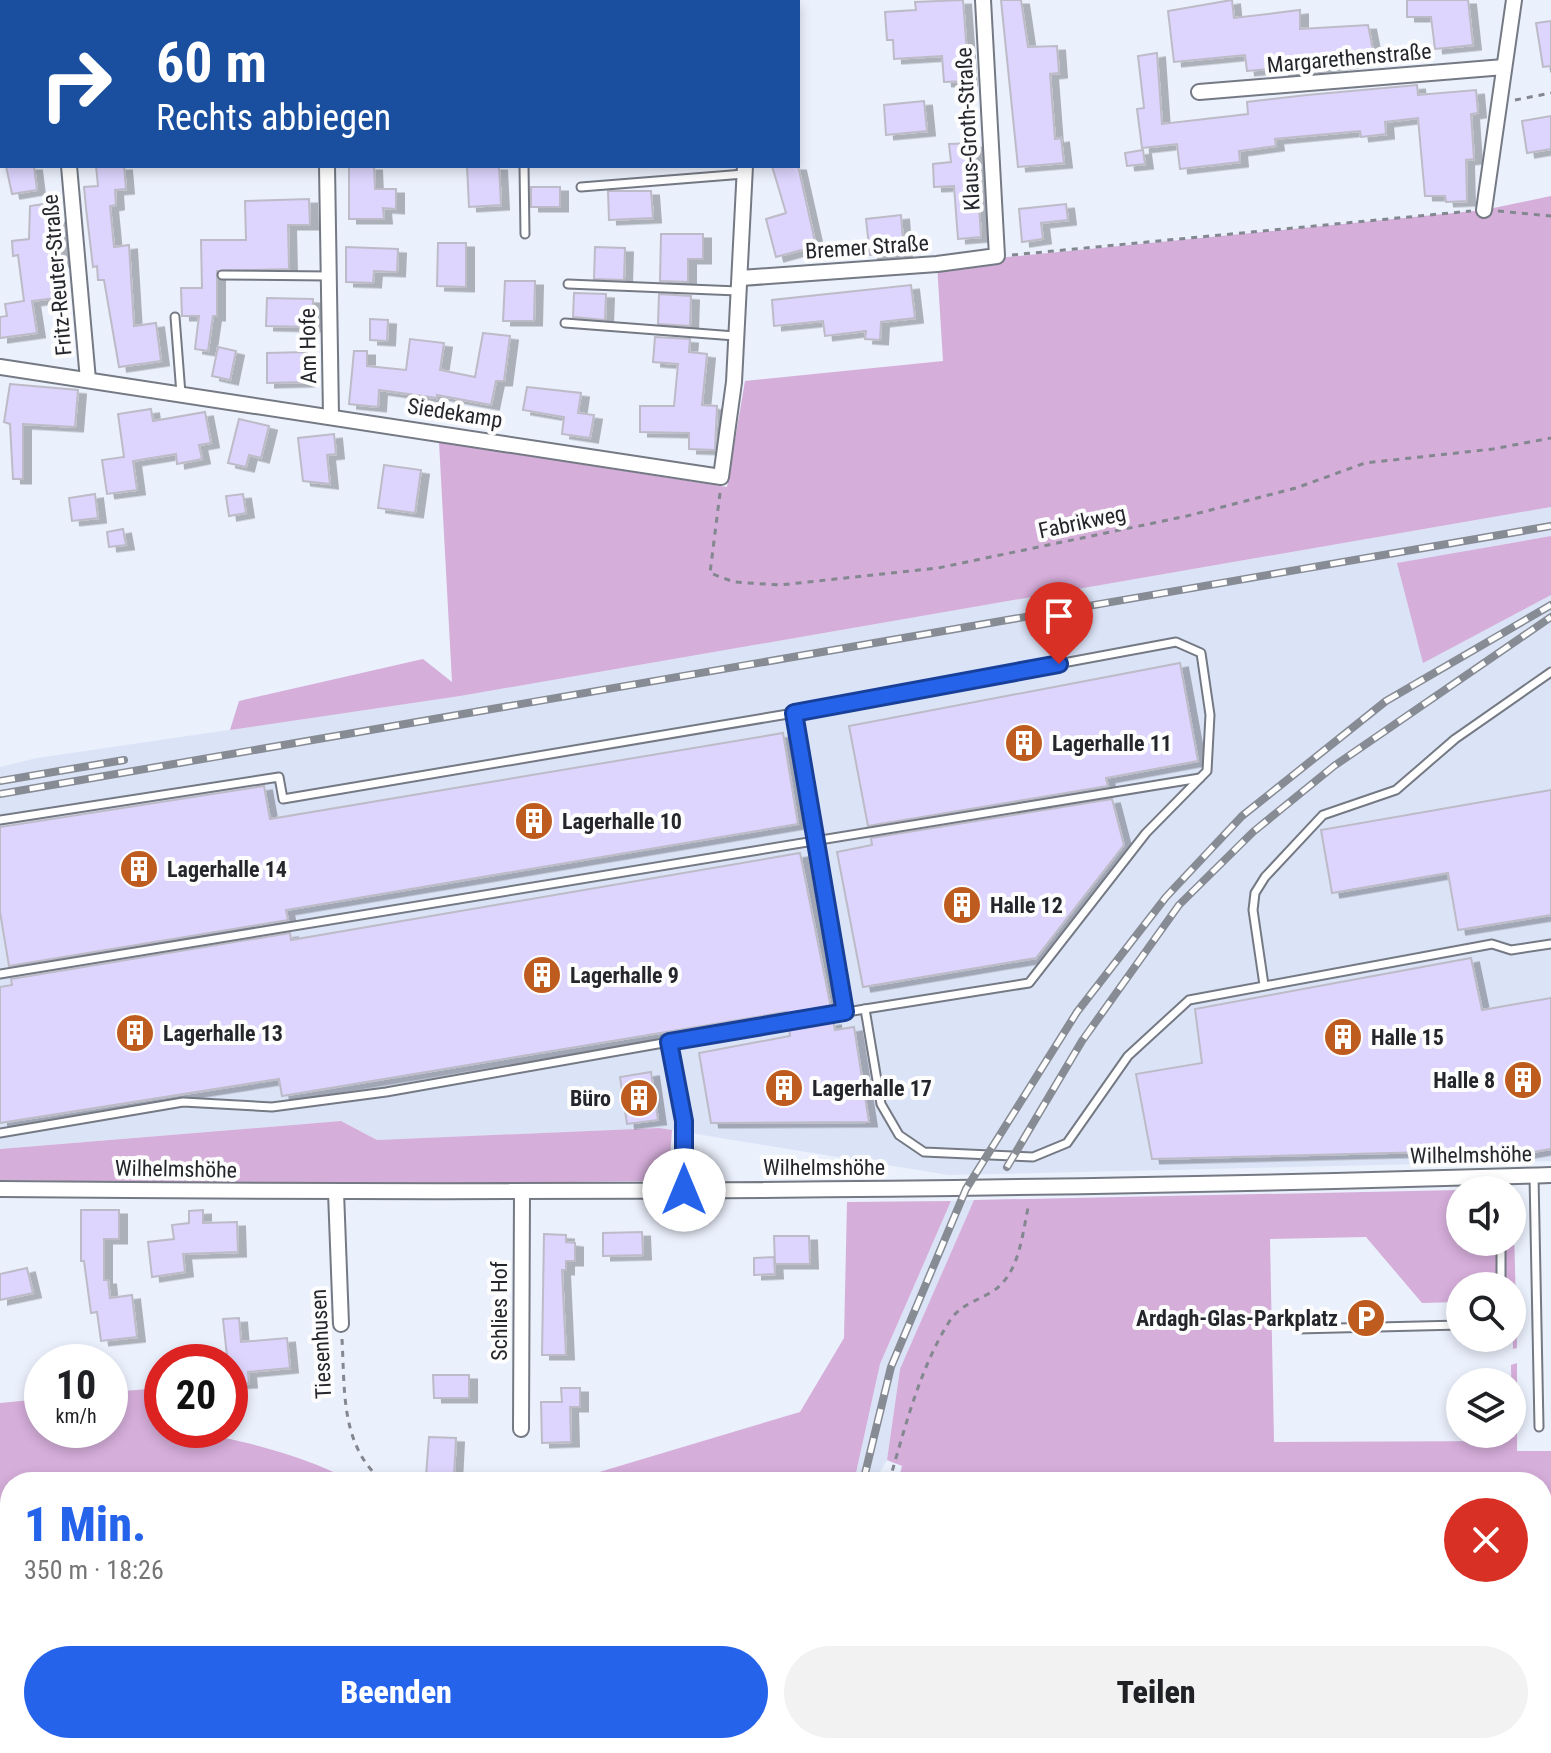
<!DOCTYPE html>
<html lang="de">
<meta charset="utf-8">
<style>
:root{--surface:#fff;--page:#f2f2f2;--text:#202124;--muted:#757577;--accent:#2563eb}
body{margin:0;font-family:"Roboto Condensed",sans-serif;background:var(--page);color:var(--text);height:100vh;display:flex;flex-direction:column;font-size:30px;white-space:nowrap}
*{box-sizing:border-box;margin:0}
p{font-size:26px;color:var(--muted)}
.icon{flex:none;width:44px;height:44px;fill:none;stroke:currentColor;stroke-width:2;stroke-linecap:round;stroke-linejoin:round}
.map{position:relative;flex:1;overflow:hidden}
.panel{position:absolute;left:0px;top:1472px;width:1552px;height:282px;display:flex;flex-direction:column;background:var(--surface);border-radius:32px 32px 0 0;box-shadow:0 4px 12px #0003}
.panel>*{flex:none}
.hud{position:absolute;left:0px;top:0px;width:800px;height:168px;box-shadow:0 4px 12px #0003;background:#1a4fa0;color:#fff;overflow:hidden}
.tools{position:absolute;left:1446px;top:1176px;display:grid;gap:16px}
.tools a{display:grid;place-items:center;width:80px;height:80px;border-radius:50%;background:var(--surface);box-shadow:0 4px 12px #0003;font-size:40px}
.speed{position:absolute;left:24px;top:1344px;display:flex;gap:16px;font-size:40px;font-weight:700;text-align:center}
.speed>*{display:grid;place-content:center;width:104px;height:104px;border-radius:50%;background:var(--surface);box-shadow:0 4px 12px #0003;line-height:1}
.speed small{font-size:20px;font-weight:400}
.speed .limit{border:12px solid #d22;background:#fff;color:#111}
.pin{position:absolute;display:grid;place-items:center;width:68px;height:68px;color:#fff;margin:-82px -34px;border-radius:50% 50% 50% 0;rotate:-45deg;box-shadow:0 0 8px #0007}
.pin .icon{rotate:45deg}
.me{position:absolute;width:88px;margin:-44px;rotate:0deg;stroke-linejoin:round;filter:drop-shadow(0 0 6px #0008)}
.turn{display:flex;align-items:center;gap:28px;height:168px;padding:0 24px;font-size:36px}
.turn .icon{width:104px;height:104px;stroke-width:2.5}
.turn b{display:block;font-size:56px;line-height:68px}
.round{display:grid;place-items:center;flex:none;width:84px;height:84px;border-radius:42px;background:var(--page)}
.summary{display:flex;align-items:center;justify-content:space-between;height:136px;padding:0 24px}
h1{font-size:48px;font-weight:800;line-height:60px;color:var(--accent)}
.button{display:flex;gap:16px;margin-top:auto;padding:16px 24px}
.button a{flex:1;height:92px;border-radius:48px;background:var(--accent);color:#fff;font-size:32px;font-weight:800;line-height:92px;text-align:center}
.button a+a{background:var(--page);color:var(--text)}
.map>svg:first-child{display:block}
</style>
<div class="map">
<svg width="1551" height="1753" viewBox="0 0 1551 1753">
<defs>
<filter id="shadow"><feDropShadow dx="8" dy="4.5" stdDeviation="0" flood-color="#0004"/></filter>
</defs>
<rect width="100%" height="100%" fill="#eaf0fc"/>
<g fill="#dbe3f6">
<polygon points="1551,507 1551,536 1398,563 1500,621 1551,595 1551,1161 949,1175 659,1128 377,1140 341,1121 0,1149 0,767 37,758 460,696"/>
<polygon points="974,1200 900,1369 887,1460 874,1482 854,1482 880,1364 951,1201"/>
</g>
<g fill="#d5aeda">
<polygon points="1551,196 1551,507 460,696 230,730 239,701 423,659 452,682 439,442 727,487 745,381 943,361 937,264 1484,210"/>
<polygon points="1551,536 1551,595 1423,663 1397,563"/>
<polygon points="341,1121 377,1140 659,1128 672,1130 669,1173 652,1181 332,1185 0,1180 0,1149"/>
<polygon points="1513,1189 1517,1348 1513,1349 1512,1286 1460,1286 1460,1302 1422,1303 1366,1237 1270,1239 1274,1442 1508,1441 1508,1434 1512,1434 1511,1365 1517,1363 1517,1451 1551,1451 1551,1569 1542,1568 1542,1482 898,1482 902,1466 887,1460 900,1369 974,1200 1460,1190 1460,1242 1512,1242 1512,1190 1473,1190"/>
<polygon points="951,1201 880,1364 854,1482 566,1482 800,1412 844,1338 847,1202"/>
<path d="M 162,1388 L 162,1430 C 211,1430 310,1456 352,1482 L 10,1482 L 10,1744 L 302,1744 L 318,1753 L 0,1753 L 0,1403 L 42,1399 L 42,1430 L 110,1430 L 110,1392 Z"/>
<polygon points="1551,1653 1551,1753 1532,1753 1533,1744 1542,1744 1542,1700"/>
<polygon points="508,1744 862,1744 862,1753 514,1753"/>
<polygon points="1033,1744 1348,1744 1349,1753 1034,1753"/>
</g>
<polygon fill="#52b1bf" points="302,1744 508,1744 514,1753 318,1753"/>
<g fill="#ddd5fd" stroke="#bdbbc7" stroke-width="2" filter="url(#shadow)">
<polygon points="963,0 969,81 944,82 942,56 894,59 893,40 887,40 885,12 916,10 915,2"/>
<polygon points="1001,0 1021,0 1028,47 1057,46 1059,73 1050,74 1055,139 1061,138 1064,163 1018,167"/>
<polygon points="1232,0 1234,18 1300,10 1300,29 1368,25 1375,60 1281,72 1281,68 1247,71 1245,55 1174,62 1168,11"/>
<polygon points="1407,0 1468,0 1473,45 1435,49 1431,17 1407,17"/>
<polygon points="1551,21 1551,66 1543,67 1536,23"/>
<polygon points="1157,53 1162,124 1248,114 1247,102 1307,95 1417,85 1418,95 1476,90 1478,113 1471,114 1474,159 1466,160 1467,201 1446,202 1445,196 1425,196 1418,118 1385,122 1386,134 1361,137 1360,131 1275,139 1276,146 1239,151 1240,162 1180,169 1177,144 1142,148 1137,109 1144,108 1138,56"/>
<polygon points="924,101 927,131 886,135 884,105"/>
<polygon points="1551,116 1551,149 1527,153 1522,121"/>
<polygon points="975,143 981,237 958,239 954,186 934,187 933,164 951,162 949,144"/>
<polygon points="1143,150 1145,164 1127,166 1125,153"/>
<polygon points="6,166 34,166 37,190 12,194"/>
<polygon points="96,166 124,166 126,189 115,190 116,205 110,206 114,247 129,245 134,326 156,323 161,361 119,367 104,280 98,280 97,266 93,267 86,208 84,187 98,186"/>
<polygon points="349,166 374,166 375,189 396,189 396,209 383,208 384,219 349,219"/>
<polygon points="467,166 499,166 501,205 469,207"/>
<polygon points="772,166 798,166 816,246 776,257 766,219 786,213"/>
<rect x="531" y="187" width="29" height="20"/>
<polygon points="608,191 651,191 653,218 609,220"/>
<polygon points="309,199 310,225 288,225 289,269 217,271 217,316 213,316 208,351 195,349 199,316 182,316 181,288 202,288 201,240 246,240 245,201"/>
<polygon points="44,204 46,219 57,218 62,262 51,263 56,298 32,301 37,333 0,338 0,317 7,316 5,304 24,301 18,255 13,256 12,241 29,239 30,206"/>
<polygon points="1066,204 1068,220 1041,223 1043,239 1022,242 1019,209"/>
<polygon points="901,215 904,252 870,255 866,219"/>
<polygon points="661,234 703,234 703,259 688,259 688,282 660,281"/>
<polygon points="438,243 466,243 466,287 437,286"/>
<polygon points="346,247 398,249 397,272 374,271 373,283 346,282"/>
<polygon points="595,247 625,248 624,280 594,279"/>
<polygon points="505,281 535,281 534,321 503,321"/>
<polygon points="911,285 915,318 881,322 880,340 865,339 866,331 825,336 823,321 774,326 772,300"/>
<polygon points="574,293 606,294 605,320 573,317"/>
<polygon points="659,294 691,296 690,326 658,324"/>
<polygon points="267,298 313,299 312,327 266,326"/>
<polygon points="370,319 388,320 387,341 370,340"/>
<polygon points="483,333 510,336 504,381 496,381 491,405 437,395 437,398 379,390 378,407 349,404 354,351 367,351 367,366 406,370 410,339 444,343 440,370 475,377"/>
<polygon points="655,337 690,339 689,352 707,354 702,405 717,406 715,450 689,449 689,433 640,432 640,406 674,406 678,364 653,362"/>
<polygon points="218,347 236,351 230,380 212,376"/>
<polygon points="307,352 307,382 267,383 267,353"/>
<polygon points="10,384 78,390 75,427 23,424 23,479 13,479 10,424 4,422"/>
<polygon points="527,387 581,393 578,413 594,415 590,438 562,434 564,417 523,410"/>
<polygon points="151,409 153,421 205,412 211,443 199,445 202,459 177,464 176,454 133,461 137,490 107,494 102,460 124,457 118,414"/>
<polygon points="239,419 269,426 261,458 249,455 246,467 228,463"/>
<polygon points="334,434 336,454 327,455 330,484 303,481 298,438"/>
<polygon points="384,465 421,470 415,513 378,508"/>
<polygon points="95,494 98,518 72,521 69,498"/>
<polygon points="243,494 246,513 229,516 226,496"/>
<polygon points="123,529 126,545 109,547 107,532"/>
<polygon points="1180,663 1198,761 1106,778 1108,786 868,826 849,726"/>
<polygon points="783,733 798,824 286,910 288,920 9,966 0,912 0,827 264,786 270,819"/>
<polygon points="1551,790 1551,915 1458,930 1448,873 1332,893 1321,830"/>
<polygon points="1112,799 1124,845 1036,958 863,987 837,852 872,845 871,838"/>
<polygon points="800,853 831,1008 786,1016 786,1012 282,1096 279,1079 0,1123 0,987 12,985 11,979 290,933 291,940"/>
<polygon points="1471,958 1482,1010 1551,998 1551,1149 1509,1156 1508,1150 1152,1159 1136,1074 1202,1063 1195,1009"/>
<polygon points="833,1021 835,1030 854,1027 869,1122 711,1123 699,1053 790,1036 789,1028"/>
<polygon points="651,1072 658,1120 627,1124 620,1077"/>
<polygon points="81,1210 119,1210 119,1239 104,1239 104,1280 108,1280 110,1298 132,1295 137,1337 101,1341 97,1312 91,1313 84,1261 81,1261"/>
<polygon points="203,1210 203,1223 237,1222 238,1252 183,1254 185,1272 152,1277 148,1242 174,1239 172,1225 189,1223 189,1211"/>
<polygon points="642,1232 643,1255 603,1256 603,1233"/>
<polygon points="544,1234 566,1235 566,1242 575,1243 575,1261 566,1261 566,1270 562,1270 566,1355 542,1355"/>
<polygon points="774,1236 809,1236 810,1264 775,1264"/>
<polygon points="774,1257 775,1274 754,1275 754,1258"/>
<polygon points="27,1268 33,1293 0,1300 0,1274"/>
<polygon points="239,1318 241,1342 287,1338 290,1368 248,1372 249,1383 230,1384 223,1319"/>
<polygon points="433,1375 469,1375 469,1398 434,1398"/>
<polygon points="561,1388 580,1388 580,1407 570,1407 571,1442 542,1443 541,1402 562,1402"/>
<polygon points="429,1437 456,1438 454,1477 426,1476"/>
</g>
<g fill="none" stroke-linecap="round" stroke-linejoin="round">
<defs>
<g id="lane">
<polyline points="570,2 600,0"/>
<polyline points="524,166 525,234"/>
<polyline points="581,187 744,174"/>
<polyline points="222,275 329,276"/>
<polyline points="568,284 738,291"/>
<polyline points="175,317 181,394"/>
<polyline points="565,323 735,336"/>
<polyline points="794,713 1176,642 1201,653 1210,715 1207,771 1146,833 1029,983 865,1009"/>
<polyline points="0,820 279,777 283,799 794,713 845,1012"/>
<polyline points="0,974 1200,778"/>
<polyline points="1264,985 1253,910 1255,893 1265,877 1323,815 1396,790 1455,739 1551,672"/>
<polyline points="0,1133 183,1102 272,1107 386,1092 669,1042"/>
<polyline points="1534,1176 1539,1427"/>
<polyline points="1500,1177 1500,1190"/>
<polyline points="684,1190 684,1121 669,1042 865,1009 881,1104 899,1135 924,1152 1033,1157 1067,1143 1128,1056 1189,1000 1492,944 1511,950 1551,944"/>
<polyline points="1501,1242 1501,1286"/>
<polyline points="1297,1329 1460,1325"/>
</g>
<g id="street">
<polyline points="54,0 54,2"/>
<polyline points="325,0 325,2"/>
<polyline points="706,0 707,2"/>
<polyline points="1199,92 1504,67"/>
<polyline points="69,166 88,380"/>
<polyline points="327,166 331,416"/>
<polyline points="1484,210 1514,0"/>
<polyline points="741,278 937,264 997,256 983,0"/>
<polyline points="0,367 721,477 734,382 745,166"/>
<path d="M 0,1189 C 517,1194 1034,1191 1551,1175"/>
<polyline points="336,1192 341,1324"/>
<polyline points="521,1429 522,1193"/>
</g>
</defs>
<use href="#lane" stroke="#747983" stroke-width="11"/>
<use href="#street" stroke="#747983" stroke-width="18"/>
<g stroke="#83878f" stroke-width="3" stroke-dasharray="6 6" stroke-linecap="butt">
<polyline points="1515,100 1551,93"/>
<polyline points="1498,211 1551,216"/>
<polyline points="1012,255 1471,211"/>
<polyline points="720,493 710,573 734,582 780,585 938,568 1187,516 1296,488 1365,463 1493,449 1551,438"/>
<path d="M 342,1339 C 345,1390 340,1447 384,1482"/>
<path d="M 889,1482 C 905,1428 919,1370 949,1322 C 959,1306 972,1303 988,1294 C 1020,1278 1022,1234 1029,1203"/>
<polyline points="1542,1568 1551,1569"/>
<polyline points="612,1744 617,1753"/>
<polyline points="854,1753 854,1744"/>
<polyline points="1454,1753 1457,1744"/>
</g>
<use href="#lane" stroke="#fff" stroke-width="7"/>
<use href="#street" stroke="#fff" stroke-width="14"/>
<defs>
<g id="rail">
<polyline points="0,781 124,760"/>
<polyline points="0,794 1551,526"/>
<polyline points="1007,1167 1082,1041 1179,905 1253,832 1334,766 1551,617"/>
<polyline points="863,1482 891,1367 966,1189 1077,1012 1166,897 1242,816 1386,701 1551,605"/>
<polyline points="832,1753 832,1744"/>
</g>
</defs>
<use href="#rail" stroke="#878b93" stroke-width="8"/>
<use href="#rail" stroke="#fdfdfd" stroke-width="5" stroke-dasharray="15" stroke-linecap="butt"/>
</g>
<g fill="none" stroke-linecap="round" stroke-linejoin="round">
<defs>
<polyline id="route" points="684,1190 684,1121 669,1042 845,1012 794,713 1059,664"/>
</defs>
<use href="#route" stroke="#184099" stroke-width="20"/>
<use href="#route" stroke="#2563eb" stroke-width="14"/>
</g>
<defs>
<symbol id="building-disc" viewBox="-11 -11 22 22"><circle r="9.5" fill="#be5c20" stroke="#fdfdfd"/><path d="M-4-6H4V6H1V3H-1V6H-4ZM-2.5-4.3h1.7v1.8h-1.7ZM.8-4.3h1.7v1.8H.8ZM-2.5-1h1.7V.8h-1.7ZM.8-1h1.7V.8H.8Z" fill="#fff"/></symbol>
<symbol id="parking-disc" viewBox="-11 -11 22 22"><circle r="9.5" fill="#be5c20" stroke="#fdfdfd"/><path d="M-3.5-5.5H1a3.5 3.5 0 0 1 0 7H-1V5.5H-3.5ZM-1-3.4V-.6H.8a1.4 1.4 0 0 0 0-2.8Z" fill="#fff"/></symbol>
</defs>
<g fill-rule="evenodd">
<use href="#building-disc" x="1002" y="721" width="44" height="44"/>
<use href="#building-disc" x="512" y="799" width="44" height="44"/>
<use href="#building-disc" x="117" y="847" width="44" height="44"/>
<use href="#building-disc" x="940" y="883" width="44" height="44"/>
<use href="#building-disc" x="520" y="953" width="44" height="44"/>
<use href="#building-disc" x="113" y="1011" width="44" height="44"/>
<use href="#building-disc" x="1321" y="1015" width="44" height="44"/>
<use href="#building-disc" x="1501" y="1058" width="44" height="44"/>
<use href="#building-disc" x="762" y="1066" width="44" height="44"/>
<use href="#building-disc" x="617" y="1076" width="44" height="44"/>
<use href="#parking-disc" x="1344" y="1296" width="44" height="44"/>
</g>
<g text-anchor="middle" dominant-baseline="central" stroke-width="8" stroke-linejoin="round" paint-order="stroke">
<g font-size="22" fill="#24262b" stroke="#fdfdfd">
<text transform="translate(1349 58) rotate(-5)">Margarethenstraße</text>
<text transform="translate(968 129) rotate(-93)">Klaus-Groth-Straße</text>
<text transform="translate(867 247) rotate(-4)">Bremer Straße</text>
<text transform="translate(57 275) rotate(-95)">Fritz-Reuter-Straße</text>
<text transform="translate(308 346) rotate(-91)">Am Hofe</text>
<text transform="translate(455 413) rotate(9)">Siedekamp</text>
<text transform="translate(1082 522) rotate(-12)">Fabrikweg</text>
<text transform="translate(1471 1155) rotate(-1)">Wilhelmshöhe</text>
<text x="824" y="1167">Wilhelmshöhe</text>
<text transform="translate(176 1169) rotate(1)">Wilhelmshöhe</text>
<text transform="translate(499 1311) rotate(-90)">Schlies Hof</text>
<text transform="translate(321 1344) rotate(-93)">Tiesenhusen</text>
</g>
<g font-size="22" font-weight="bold" fill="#24262b" stroke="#fdfdfd" text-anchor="start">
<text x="1052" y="743">Lagerhalle 11</text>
<text x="562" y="821">Lagerhalle 10</text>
<text x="167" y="869">Lagerhalle 14</text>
<text x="990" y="905">Halle 12</text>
<text x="570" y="975">Lagerhalle 9</text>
<text x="163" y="1033">Lagerhalle 13</text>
<text x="1371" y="1037">Halle 15</text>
<text x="1495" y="1080" text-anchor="end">Halle 8</text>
<text x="812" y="1088">Lagerhalle 17</text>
<text x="611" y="1098" text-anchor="end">Büro</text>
<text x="1338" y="1318" text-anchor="end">Ardagh-Glas-Parkplatz</text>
</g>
</g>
</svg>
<div class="tools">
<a><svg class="icon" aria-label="sound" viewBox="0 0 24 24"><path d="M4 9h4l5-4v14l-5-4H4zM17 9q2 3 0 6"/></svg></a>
<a><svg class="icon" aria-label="search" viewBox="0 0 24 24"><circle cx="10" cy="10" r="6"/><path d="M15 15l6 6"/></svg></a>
<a><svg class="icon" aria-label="layers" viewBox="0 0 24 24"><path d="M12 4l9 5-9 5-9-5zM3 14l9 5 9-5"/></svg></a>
</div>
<div class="speed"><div>10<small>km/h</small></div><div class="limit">20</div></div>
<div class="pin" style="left:1059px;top:664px;background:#d93025"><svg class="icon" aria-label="arrive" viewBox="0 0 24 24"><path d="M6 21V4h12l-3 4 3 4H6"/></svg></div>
<svg class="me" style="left:684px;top:1190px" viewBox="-20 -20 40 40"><circle r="19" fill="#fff"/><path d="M0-13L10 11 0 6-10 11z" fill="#2563eb"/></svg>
<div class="hud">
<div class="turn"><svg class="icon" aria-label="right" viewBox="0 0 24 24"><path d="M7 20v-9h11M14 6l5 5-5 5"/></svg><div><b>60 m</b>Rechts abbiegen</div></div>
</div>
<section class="panel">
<div class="summary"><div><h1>1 Min.</h1><p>350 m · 18:26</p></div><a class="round" style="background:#d93025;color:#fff"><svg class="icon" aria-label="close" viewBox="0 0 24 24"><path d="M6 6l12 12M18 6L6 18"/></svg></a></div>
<div class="button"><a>Beenden</a><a>Teilen</a></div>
</section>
</div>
